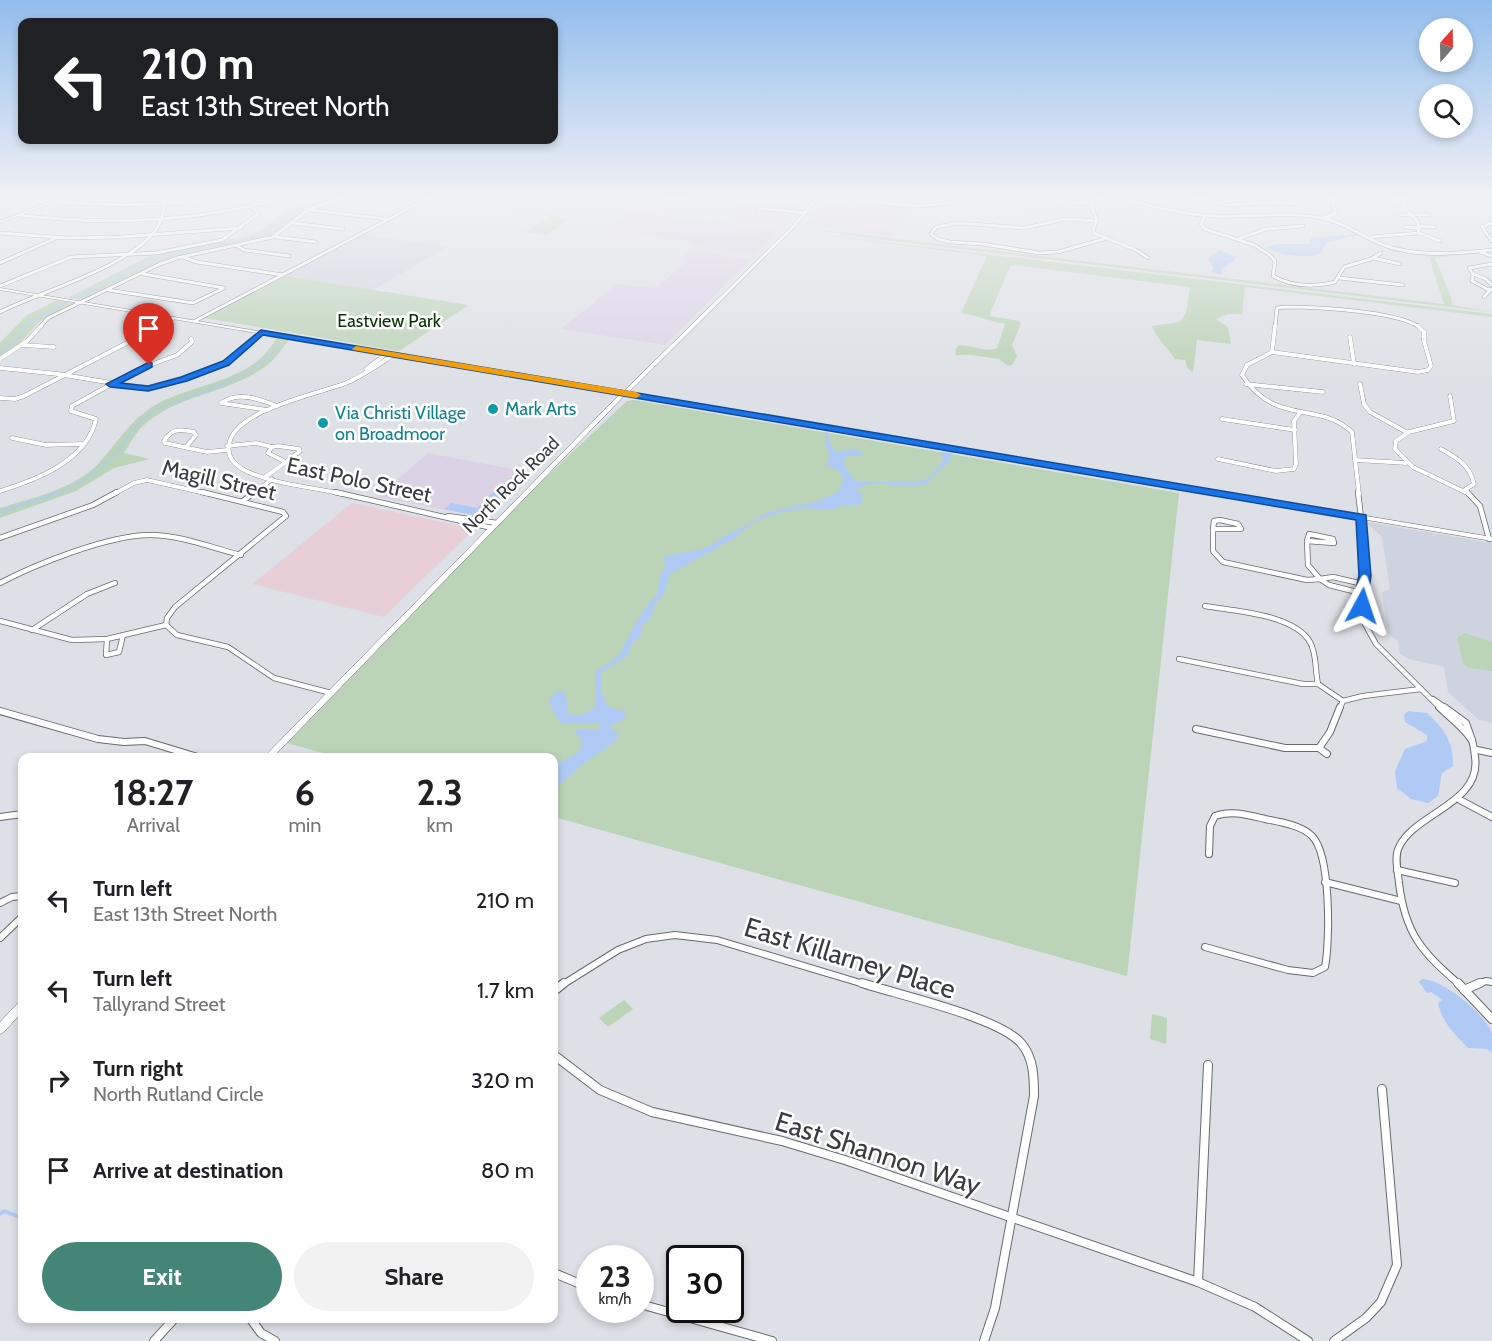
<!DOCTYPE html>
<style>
:root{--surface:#fff;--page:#f2f2f2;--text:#202124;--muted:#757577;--accent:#438577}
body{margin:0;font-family:Cabin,sans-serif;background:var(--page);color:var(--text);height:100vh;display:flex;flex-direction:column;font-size:22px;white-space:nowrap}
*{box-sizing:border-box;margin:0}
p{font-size:20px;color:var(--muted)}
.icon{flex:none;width:33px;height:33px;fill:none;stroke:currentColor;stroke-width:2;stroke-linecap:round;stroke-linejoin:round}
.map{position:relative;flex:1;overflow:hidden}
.details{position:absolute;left:18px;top:753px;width:540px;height:570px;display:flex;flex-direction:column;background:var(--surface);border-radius:12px;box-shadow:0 3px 9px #0003}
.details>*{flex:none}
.banner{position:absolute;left:18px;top:18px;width:540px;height:126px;border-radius:12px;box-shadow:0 3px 9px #0003;background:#202124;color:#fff;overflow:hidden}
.needle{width:39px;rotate:20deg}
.tools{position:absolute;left:1419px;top:18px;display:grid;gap:12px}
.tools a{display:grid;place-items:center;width:54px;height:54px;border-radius:50%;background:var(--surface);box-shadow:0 3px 9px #0003;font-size:30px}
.speed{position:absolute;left:576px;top:1245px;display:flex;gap:12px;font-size:30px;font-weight:700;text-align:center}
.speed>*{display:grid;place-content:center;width:78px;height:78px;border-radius:50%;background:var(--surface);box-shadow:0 3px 9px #0003;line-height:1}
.speed small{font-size:15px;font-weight:400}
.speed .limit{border:3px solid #111;border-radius:9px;background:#fff;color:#111}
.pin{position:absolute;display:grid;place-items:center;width:51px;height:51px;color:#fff;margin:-62px -26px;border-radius:50% 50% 50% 0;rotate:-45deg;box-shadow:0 0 6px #0007}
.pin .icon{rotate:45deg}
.me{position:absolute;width:66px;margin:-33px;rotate:5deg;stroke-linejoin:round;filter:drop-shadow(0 0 4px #0008)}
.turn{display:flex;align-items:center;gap:21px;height:126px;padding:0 24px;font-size:27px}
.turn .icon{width:78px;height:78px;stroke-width:2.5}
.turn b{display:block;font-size:42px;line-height:51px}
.eta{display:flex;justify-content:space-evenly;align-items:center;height:102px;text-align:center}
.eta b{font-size:36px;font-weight:700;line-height:42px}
.primary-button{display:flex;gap:12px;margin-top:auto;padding:12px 24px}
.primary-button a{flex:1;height:69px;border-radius:36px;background:var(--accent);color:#fff;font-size:24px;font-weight:700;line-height:69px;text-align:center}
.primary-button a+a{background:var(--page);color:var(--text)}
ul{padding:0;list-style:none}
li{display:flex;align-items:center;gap:18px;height:90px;padding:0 24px}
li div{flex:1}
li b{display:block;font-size:22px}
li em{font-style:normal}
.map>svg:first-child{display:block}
</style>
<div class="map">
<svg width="1492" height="1341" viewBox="0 0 1492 1341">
<rect width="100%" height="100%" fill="#dde0e6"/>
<g fill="#dbd2e6">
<polygon points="723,197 814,197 785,227 735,221"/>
<polygon points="834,197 916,197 890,235 805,225"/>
<polygon points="629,213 658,215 780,229 756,253 692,245 691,241 604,230"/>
<polygon points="689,251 750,259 665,345 561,329 617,284 656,288 687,261 680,259"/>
<polygon points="428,453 524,471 482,517 377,497"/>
</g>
<g fill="#cdd4e0">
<polygon points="364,235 449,246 373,290 285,276"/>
<polygon points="1366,522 1492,543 1492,723 1479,720 1448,692 1444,667 1409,659 1400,654 1398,641 1388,634 1382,592 1390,589 1382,537"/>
</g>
<polygon fill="#e8cfd7" points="352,503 474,529 384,617 252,584"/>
<g fill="#bbd3b6">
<path d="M 320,197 L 340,197 L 307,208 L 277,233 L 267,238 L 174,258 L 158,263 L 83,300 L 68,298 L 151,255 L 230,238 C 260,239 266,224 289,209 C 298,203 309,200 320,197 Z"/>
<polygon points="551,215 572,218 547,235 525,232"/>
<path d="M 805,228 L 1444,304 L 1429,257 L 1388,250 L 1392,247 C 1423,254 1448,255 1479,252 L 1483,253 L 1435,258 L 1451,297 L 1452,305 L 1492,312 L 885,240 Z"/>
<path d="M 798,232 L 1492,314 L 1492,317 L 1245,287 L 1242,314 L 1228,314 L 1216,319 L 1228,327 L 1231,344 L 1197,340 L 1193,372 L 1188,369 L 1185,360 L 1175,359 C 1167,347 1157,339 1152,326 L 1180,322 L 1186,313 L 1190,287 L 1013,265 L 1010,266 L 989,316 L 1019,321 L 1021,324 L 1012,345 L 1017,356 L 1012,365 L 1008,366 L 999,359 L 971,355 L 956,355 L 955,350 L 959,345 C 972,345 986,353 997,348 L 1005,324 C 989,321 976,315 961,313 L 987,256 Z"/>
<polygon points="285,276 469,305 399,351 205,318"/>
<polygon points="57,300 74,304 39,322 21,342 0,356 0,343 27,315"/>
<path d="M 278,337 L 290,339 C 284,346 278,355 272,361 C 235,394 179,392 143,426 C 135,433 130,444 124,453 L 150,459 L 114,468 L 76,491 L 0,518 L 0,508 C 33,498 75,489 99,463 C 118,442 128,423 152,407 C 186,386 230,384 260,359 C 267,353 272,344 278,337 Z"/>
<polygon points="634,400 1179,493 1127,976 554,817 554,758 338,757 279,741 483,536 627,401"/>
<polygon points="1465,633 1492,642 1492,671 1469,668 1463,664 1457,638"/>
<polygon points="624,1000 633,1009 608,1027 599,1018"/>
<polygon points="1152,1014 1167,1018 1166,1044 1150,1039"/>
</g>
<g fill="#b1caf5">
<path d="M 1354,234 L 1359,235 L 1326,243 C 1325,245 1324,248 1322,251 C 1313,262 1277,254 1266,248 L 1277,244 L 1311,244 L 1310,239 L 1311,238 Z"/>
<path d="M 1219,250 L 1237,257 C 1233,264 1226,264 1221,271 L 1224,273 L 1220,275 L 1212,272 L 1213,267 L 1208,258 Z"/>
<path d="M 825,432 L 829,433 L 828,439 L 835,452 L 855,449 L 864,453 L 860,456 L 848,456 L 844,459 L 845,468 L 857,482 L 917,482 L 931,477 L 943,460 L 941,452 L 952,453 C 951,462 946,465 939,471 C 934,475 933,480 926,483 C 906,493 873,475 857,489 L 863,495 L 860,505 L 842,505 L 833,510 L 805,508 L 778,513 L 754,522 L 733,539 L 670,574 L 664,594 L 654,606 L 651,617 L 641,628 L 641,635 L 631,645 L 628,655 L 602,672 C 599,686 602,713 621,709 L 626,714 L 624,720 L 611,725 L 610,728 L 619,734 L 615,742 L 580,766 L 554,790 L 554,763 C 567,761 594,748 575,733 L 576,730 L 599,729 L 600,723 L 561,723 L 551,708 L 549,699 C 564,680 569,699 567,713 C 578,719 587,713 596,706 L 595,672 C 602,666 617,660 621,651 C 631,633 642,607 657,595 L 660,576 L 666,565 L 663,558 L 666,556 L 703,549 L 769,512 L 818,501 L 838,492 L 844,479 L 840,472 L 826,465 L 830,456 L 825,442 Z"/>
<polygon points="494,492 505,494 481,517 444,509 451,503 477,508"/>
<path d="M 1408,711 L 1427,713 C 1444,728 1454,743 1453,766 L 1442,773 L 1438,796 L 1428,803 L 1411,799 L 1397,788 L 1395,771 L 1405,749 L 1427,741 L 1427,735 L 1405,722 L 1404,715 Z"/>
<path d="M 1422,979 C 1444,980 1484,1013 1492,1033 C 1492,1038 1492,1047 1492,1053 L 1487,1049 L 1468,1048 C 1455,1035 1442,1022 1438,1003 L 1442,1000 L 1431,992 L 1427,993 L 1419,982 Z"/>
</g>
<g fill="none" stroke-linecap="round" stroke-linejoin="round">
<g stroke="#b1caf5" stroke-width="1.5">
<polyline points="76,298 150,262 170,255 259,237 295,210 328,197"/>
<polyline points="0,353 18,337 27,324 65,303"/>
<path d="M 57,494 C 77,485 97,474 112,458 C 126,442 135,424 152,412 C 198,388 245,387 279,345"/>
</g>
<polyline stroke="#b1caf5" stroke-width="2" points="0,512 61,492"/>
<polyline stroke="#b1caf5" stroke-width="4" points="0,1214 4,1211 22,1218"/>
<defs>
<g id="minor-far4">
<polyline points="648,197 690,200 693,203"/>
<path d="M 843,197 C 882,202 928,214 965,197"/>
<polyline points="1098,197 1091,206 1097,220 1093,229 1094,233 1136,250 1148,258"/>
<path d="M 1118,197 C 1148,206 1181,214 1212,216 C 1248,218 1284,211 1321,218 C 1344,222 1362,237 1384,245 C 1418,258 1456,253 1492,250"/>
<polyline points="1184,197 1205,199 1227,205 1263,203 1264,200 1261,197"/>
<polyline points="1173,198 1185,198"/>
<polygon points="1395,199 1405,200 1406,204 1403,206"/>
<path d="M 54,201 C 114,208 172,205 231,197"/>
<polyline points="1050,201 1093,203"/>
<polyline points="1264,202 1297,204 1285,203"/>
<polyline points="374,203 390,197"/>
<polyline points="758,208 806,213"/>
<polyline points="310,210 387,219"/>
<polyline points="1336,213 1333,205 1337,197"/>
<path d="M 18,215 C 109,226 199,222 288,197"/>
<path d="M 1205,215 L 1201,224 L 1205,229 L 1254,245 L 1270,255 L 1275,261 L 1273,276 C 1292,287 1314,287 1335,282 L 1344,267 L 1371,259 L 1381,253"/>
<polyline points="1400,215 1429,215"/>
<polyline points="1322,218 1336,213 1328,219"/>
<polyline points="1097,221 1065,219 1024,228 958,223 936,227 931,234 938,239 950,242 983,244 1039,253 1058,252 1104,239"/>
<polyline points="292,223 343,229"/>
<polyline points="1492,223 1482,227 1492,241"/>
<polyline points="1420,226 1435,227"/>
<polyline points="1405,227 1420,228"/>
<polyline points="0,233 67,238 120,237 241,228"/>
<polyline points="1419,233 1440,241"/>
<polyline points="276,237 316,242"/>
<polyline points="1371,237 1419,233 1418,222 1403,206"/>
<polyline points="1238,239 1266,229 1303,226"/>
<polyline points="237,246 244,250 289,256"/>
<polyline points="1480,252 1492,256"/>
<polyline points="183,257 197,262 283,275"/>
<polyline points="1373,258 1400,264"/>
<polyline points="0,263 56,238"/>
<polyline points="1473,274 1486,279 1492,285"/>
<polyline points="1339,278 1403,285"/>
<polyline points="0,286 71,257 156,253 222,240 258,214 252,207"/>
<polyline points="108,290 193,303 224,288 143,274"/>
<polyline points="1489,290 1472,281 1473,274 1469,268 1492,264"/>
<polyline points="1484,297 1491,289"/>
<path d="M 0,312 C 42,291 126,268 154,232 C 162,222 164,209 166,197"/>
<polyline points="195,321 427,199"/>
<polyline points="40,327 48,318 160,264 177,258 273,237 309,209 344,197"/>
<polyline points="157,327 174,318"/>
<path d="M 1275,327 L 1277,308 L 1286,307 C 1315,307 1397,311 1419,327"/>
</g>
<g id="minor-far3">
<polyline points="1350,337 1354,364"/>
<polyline points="22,345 54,347"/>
<polyline points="1272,352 1418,372 1428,370 1431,366 1424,341 1424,332 1418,326"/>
<path d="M 1272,352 L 1247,365 L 1242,375 C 1276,427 1317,400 1352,432 L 1359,494"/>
<polyline points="1272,352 1275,326"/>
<polyline points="0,359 27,341 41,326"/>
<polyline points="0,368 58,374 148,389 166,385 226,363 261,332"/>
<polyline points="366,369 386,354"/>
<polyline points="1246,384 1323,392"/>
<polyline points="1360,384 1364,404 1370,412 1408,433"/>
<polyline points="1450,396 1454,421 1409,432 1396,441 1395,449 1413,467 1469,494"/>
<polyline points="0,398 15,399 24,396 160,326"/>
<path d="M 267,410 L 221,403 C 239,391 259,399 277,406"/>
<polyline points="1222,419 1295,430"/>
<polyline points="12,438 46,445 82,444"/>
<polyline points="227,446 256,443 272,447"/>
<polygon points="278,446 299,449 300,451 286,462 268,453 272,447"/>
<path d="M 186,447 L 196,435 L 194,432 C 181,429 172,428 164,441 L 165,443 L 207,452 L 227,450"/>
<path d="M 1441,449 C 1457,458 1470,465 1474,484 L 1463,491"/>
<polyline points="1218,459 1276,471 1294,469 1296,464 1294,421 1299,414"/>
<polyline points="1355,460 1406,463"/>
<polyline points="265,477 286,462"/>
<path d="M 0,491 C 36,480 87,461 96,419 L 71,411 L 72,406 L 137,370 L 177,355 L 192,342 L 191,339"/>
<polyline points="114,494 134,483 147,480 209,494"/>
<polyline points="253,494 272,479"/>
<path d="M 342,494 C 313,487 271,484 244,470 C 234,464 227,457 229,445 C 233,410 318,394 346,383 C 363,376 378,365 393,355"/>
</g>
<g id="minor-far2">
<polyline points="335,492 492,528"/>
<polyline points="1358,492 1364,543 1362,555 1365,576 1361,593 1365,624 1376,644 1440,708"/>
<polyline points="1467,492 1480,506 1489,539"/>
<polyline points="243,501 255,492"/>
<polyline points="448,516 497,523"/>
<polygon points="1220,520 1238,524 1241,529 1213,529 1214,521"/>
<polyline points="1213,529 1213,551 1223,562 1307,580 1320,579"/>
<polygon points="1309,534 1333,539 1334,543 1307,541"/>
<polyline points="0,538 93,505 117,492"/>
<polyline points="1307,541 1308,565 1320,579"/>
<path d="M 0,583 C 36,564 109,535 150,535 C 181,535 212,548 241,555"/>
<polyline points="1361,593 1329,585 1320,579 1333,577 1363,584"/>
<path d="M 1205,606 C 1234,611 1294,614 1310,642 C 1317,654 1315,671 1318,684 L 1343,701"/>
<polyline points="0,621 72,640 107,639 166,625"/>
<polyline points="166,625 167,618 175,607 286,516 283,512 202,492"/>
<polyline points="166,625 177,635 228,647 274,678 331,693"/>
<polyline points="32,630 87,594 115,583"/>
<polyline points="107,639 106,655 119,652 123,635"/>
<polyline points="1179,659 1303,684 1318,684"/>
<polyline points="1433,699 1446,708"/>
<polyline points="1340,708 1343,701 1363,696 1421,689"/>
</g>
<g id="minor-far1">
<path d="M 1439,707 C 1449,717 1463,727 1471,739 C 1474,743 1474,751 1475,757 C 1482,803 1415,813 1399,847 C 1394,857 1398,872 1399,883 C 1405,934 1422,952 1460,985"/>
<polyline points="1444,707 1466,723 1472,740"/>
<polyline points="0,711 98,739 124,742 145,741 201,758"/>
<polyline points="1196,729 1285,748 1319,748 1330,732 1340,707"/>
<polyline points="1319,748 1327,754"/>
<polyline points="1477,750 1492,753"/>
<polyline points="1460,800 1492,817"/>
<polyline points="0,817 22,814"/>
<polyline points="1397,870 1455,883"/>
<polyline points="1325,882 1401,901"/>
<polyline points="0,903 12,897 22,896"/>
<polyline points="0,938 22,917"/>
<path d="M 1205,947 L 1288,970 L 1313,973 L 1325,967 C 1330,941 1331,855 1312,836 C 1301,825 1280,822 1265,819 C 1248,815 1231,810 1215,816 L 1210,826 L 1209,854"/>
<polyline points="562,985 618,950 646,939 675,935 717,940 867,985"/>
<polyline points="1476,985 1486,981 1492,982"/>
</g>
<g id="minor">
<path d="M 862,983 C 899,995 998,1017 1021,1043 C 1034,1058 1034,1078 1034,1096 L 995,1308 L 984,1341"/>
<polyline points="1458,983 1492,1019"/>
<polyline points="1464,990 1480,983"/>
<polyline points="554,991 564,983"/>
<polyline points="554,1055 600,1090 652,1112 782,1141 848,1161 1198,1282 1255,1307 1308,1341"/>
<polyline points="554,1273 590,1288"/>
<polyline points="1198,1282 1208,1065"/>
<polyline points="640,1304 772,1341"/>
<polyline points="250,1318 261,1333 275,1341"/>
<polyline points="154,1341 175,1318"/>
<polyline points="1334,1341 1366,1318 1381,1302 1397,1265 1382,1089"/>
</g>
<g id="secondary">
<polygon points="62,197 68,197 0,223 0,221"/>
<polygon points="816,197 820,197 791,231 628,393 1492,537 1492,541 625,395 272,758 263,758 620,394 0,290 0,288 623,392 789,229"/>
<polygon points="824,197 828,197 812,212 810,212 810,210"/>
<polygon points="22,1002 22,1012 4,1032 0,1034 0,1022 18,1003"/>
</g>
</defs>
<use href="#minor-far4" stroke="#66696d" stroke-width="4"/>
<use href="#minor-far3" stroke="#66696d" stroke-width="4.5"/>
<use href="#minor-far2" stroke="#66696d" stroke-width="6"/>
<use href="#minor-far1" stroke="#66696d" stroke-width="8"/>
<use href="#minor" stroke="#66696d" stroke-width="10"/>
<use href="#secondary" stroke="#66696d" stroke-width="1"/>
<use href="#minor-far4" stroke="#fff" stroke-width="3"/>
<use href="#minor-far3" stroke="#fff" stroke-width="4"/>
<use href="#minor-far2" stroke="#fff" stroke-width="4.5"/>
<use href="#minor-far1" stroke="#fff" stroke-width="6"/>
<use href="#minor" stroke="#fff" stroke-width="8"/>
<use href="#secondary" fill="#fff" fill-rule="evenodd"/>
</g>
<linearGradient id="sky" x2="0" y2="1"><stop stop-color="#92bded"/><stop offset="0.51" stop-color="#f0f1f4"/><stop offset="1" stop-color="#f0f1f4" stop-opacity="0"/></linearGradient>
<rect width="1492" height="385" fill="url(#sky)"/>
<polygon fill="#1a73e8" stroke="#114b97" stroke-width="1.5" points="261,330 1366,515 1371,576 1368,593 1369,606 1362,610 1356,606 1355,593 1359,576 1356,520 263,335 229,365 187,381 148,391 110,387 106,384 149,362 152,363 152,367 121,383 148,386 181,377 223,361"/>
<polygon fill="#f59e0b" points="356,346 636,392 641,395 636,398 353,350 352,349"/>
<g fill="#0f9aa8" stroke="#fff" stroke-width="2">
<circle cx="493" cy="409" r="6"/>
<circle cx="323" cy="423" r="6"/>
</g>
<g text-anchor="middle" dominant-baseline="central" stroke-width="5" stroke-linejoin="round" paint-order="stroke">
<g font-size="18" fill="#053400" stroke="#fff">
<text x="389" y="321">Eastview Park</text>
</g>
<g font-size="18" fill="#0d838f" stroke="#fff" text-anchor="start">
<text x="505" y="409">Mark Arts</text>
<text x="335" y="413">Via Christi Village<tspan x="335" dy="21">on Broadmoor</tspan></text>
</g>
<g font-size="18" fill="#3a3b3e" stroke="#fff">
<text transform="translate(511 485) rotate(-45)">North Rock Road</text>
</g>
<g font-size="22" fill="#3a3b3e" stroke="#fff">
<text transform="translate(219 480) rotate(13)">Magill Street</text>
<text transform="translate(359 480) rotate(12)">East Polo Street</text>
</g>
<g font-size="27" fill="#3a3b3e" stroke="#fff">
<text transform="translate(850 958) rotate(17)">East Killarney Place</text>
<text transform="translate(878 1153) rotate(18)">East Shannon Way</text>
</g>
</g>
</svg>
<div class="tools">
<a><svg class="needle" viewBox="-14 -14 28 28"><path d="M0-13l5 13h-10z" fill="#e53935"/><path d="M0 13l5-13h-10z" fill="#757577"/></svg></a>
<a><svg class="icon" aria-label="search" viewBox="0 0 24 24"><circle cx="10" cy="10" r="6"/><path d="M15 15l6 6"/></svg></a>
</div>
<div class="speed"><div>23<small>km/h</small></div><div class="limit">30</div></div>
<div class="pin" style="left:149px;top:365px;background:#d93025"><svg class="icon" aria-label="arrive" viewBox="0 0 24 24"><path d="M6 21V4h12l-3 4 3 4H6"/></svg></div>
<svg class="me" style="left:1362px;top:606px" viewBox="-20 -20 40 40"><path d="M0-17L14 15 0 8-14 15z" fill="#1a73e8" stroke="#fff" stroke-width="4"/></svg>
<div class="banner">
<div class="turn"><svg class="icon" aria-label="left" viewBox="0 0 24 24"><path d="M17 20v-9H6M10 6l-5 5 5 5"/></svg><div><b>210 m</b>East 13th Street North</div></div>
</div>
<section class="details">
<div class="eta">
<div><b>18:27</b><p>Arrival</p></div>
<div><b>6</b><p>min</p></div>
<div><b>2.3</b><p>km</p></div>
</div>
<ul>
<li><svg class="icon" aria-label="left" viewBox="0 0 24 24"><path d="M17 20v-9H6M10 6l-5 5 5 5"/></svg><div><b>Turn left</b><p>East 13th Street North</p></div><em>210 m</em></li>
<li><svg class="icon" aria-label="left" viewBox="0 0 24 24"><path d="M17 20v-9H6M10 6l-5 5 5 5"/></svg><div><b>Turn left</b><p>Tallyrand Street</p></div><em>1.7 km</em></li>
<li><svg class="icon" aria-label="right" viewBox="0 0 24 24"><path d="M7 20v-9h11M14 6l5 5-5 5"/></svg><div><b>Turn right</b><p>North Rutland Circle</p></div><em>320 m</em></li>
<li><svg class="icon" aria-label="arrive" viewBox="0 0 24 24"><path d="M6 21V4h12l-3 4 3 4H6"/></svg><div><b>Arrive at destination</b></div><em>80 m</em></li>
</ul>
<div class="primary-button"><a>Exit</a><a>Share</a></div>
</section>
</div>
